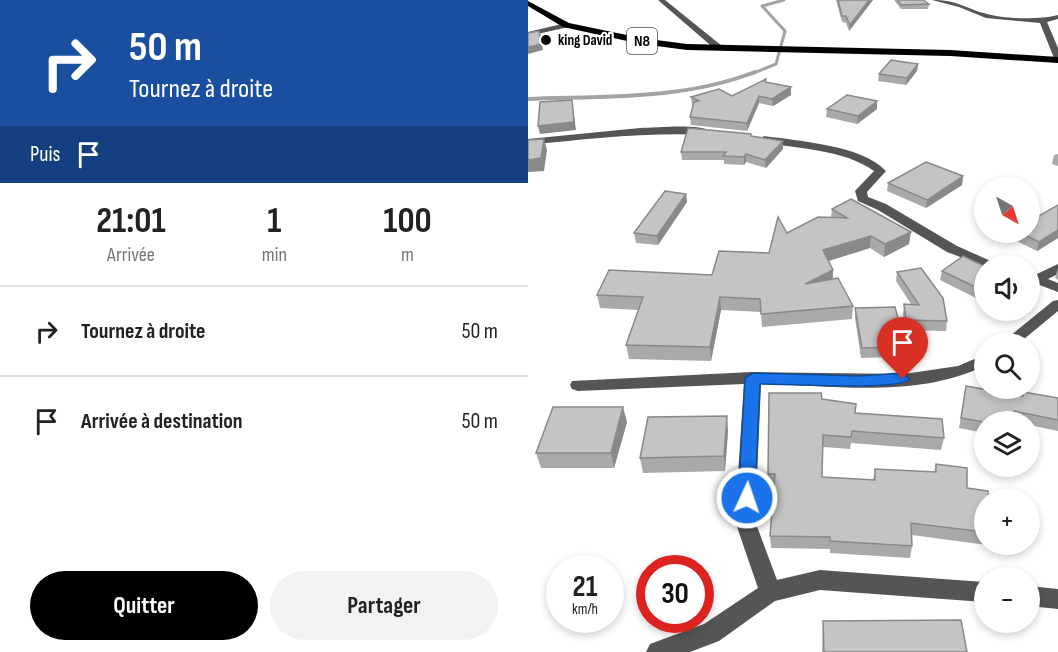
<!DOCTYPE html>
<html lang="fr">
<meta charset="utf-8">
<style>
:root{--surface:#fff;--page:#f2f2f2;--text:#222;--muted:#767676;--line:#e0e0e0;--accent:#000}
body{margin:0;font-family:"Sofia Sans Condensed",sans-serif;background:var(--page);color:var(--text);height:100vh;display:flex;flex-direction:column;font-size:22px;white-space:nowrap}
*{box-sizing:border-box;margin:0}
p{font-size:20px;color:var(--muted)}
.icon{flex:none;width:33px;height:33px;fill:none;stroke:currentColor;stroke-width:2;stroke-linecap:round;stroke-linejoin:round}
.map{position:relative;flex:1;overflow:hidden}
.details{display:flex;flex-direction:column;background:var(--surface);width:528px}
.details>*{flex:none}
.guide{background:#1a4fa0;color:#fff;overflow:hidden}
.needle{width:39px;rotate:141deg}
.buttons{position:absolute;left:446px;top:177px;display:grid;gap:12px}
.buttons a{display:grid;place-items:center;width:66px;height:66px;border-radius:50%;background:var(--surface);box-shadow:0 3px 9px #0003;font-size:30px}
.speed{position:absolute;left:18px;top:555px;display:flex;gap:12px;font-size:30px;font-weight:700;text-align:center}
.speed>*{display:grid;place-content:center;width:78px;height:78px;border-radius:50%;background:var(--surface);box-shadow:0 3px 9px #0003;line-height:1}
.speed small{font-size:15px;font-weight:400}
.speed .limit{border:9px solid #d22;background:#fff;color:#111}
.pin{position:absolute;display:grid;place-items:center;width:51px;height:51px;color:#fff;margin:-62px -26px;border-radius:50% 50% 50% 0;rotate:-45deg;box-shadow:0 0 6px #0007}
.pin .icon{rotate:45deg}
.me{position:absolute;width:66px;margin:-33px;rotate:3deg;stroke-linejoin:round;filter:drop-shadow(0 0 4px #0008)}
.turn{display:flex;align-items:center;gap:21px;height:126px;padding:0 30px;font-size:27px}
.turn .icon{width:78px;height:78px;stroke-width:2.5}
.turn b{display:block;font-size:42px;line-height:51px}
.then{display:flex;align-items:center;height:57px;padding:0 30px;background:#0003;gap:12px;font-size:22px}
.eta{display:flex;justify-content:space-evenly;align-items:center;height:102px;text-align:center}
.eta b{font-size:36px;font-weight:700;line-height:42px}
.action{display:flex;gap:12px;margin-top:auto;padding:12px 30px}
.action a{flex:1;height:69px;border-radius:36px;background:var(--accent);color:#fff;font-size:24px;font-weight:700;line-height:69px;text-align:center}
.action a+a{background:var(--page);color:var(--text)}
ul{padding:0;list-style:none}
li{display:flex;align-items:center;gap:18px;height:90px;padding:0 30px;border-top:2px solid var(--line)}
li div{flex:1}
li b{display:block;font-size:22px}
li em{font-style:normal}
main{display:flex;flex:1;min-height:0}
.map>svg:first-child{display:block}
</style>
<main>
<section class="details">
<div class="guide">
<div class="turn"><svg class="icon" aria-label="right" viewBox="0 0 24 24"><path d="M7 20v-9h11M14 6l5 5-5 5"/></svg><div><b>50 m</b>Tournez à droite</div></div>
<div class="then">Puis<svg class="icon" aria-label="arrive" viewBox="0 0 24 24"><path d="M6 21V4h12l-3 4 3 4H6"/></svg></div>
</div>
<div class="eta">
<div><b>21:01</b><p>Arrivée</p></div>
<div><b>1</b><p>min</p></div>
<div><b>100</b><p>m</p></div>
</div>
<ul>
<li><svg class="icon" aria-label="right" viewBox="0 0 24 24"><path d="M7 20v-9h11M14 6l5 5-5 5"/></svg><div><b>Tournez à droite</b></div><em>50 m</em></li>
<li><svg class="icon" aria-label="arrive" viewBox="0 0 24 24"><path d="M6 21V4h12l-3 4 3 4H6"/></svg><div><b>Arrivée à destination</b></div><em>50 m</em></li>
</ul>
<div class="action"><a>Quitter</a><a>Partager</a></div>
</section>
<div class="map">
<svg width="530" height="652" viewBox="0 0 530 652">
<rect width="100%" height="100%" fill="#fff"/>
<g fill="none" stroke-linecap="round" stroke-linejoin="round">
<polyline stroke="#a3a3a3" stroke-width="3" points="223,74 248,64 257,31 234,6 256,0"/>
<path stroke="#a3a3a3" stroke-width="4" d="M 0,99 C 76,96 155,100 227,72"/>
<g fill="#555" fill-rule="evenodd">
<polygon points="130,0 137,0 194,46 194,50 188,50"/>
<path d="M 404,0 C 430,0 436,8 459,14 C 478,19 511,20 530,15 L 530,19 L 519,22 L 530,48 L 530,60 L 526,58 L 512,23 L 458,18 L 431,7 Z"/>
<polygon points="38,23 41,27 0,36 0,32"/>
<path d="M 112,128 C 129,128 172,123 184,132 L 179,135 C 119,132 60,139 0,145 L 0,139 Z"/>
<path d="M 236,136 C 270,141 334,145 358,171 L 339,192 L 340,197 L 358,204 L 429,246 L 474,266 L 456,266 L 419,252 L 350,210 L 330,201 L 327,191 L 346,171 C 314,148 270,150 232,141 L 231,139 Z"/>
<polygon points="530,264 530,274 520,279 530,283 530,292 501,281 501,272 509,274"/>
<polygon points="530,300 530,311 490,344 472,344 525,301"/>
<path d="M 456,355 L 456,366 C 388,399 306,385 233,384 L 227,521 L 249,580 L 292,570 L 456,582 L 456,602 L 292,590 L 247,601 L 191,641 L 162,652 L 118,652 L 122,644 L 176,624 L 230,588 L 207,521 L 216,384 L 50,391 L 44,389 L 42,385 L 44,381 L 223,372 L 376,374 L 430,366 Z"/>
<polygon points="501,586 530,589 530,609 501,606"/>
</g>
<polygon fill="#000" fill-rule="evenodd" points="0,1 41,23 113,38 159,44 422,50 530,57 530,63 422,56 159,50 113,44 35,27 0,6"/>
</g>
<g fill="#a9a9a9">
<polygon points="308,0 345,0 321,31 318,23 314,22"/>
<polygon points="366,0 395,0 401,4 400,9 373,9"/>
<polygon points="390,64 389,71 378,85 350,81 351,74"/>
<polygon points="238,79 238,82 263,87 263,95 245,106 231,103 219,131 163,125 162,117 165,106 164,105 163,97 204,96"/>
<polygon points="299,109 349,109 329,124 298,117"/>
<polygon points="223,134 223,136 255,149 238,168 218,162 216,165 196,164 196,160 154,160 153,152"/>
<polygon points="530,154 530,166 524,164 526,155"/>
<polygon points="435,176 434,185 398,208 359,191 360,183"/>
<polygon points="158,194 159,202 130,245 108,243 106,233"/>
<polygon points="530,205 530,238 509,251 470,232 501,232 511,216"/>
<polygon points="304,209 381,244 356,257 342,248 300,261 305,270 305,279 325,306 324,319 234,327 233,312 193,310 183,361 101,359 98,345 111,310 72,308 69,295 184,275 241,253 259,233 303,217"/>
<polygon points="456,266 456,302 412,280 414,271"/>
<polygon points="530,268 530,280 527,278"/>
<polygon points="369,272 419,321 418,331 377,330 375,314 376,304 383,304 368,281"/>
<polygon points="327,308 371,322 370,332 363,333 366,347 365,357 333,358 327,318"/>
<polygon points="438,386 494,396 495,392 530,398 530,431 501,425 501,422 456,422 456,433 431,428"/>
<polygon points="294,399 328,404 327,413 416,438 413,450 323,443 322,449 295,447 294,477 345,480 347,469 406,472 408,464 456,500 456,544 459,545 384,535 384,546 382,558 302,553 302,549 243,548 242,536 246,486 241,486 240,474"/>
<polygon points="99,422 86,468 13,468 8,453"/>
<polygon points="200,431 197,471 115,473 112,458"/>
<polygon points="295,621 439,652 294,652"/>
</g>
<g fill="#898989">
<polygon points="341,0 345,0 321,31 322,25"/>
<polygon points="14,44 15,50 0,54 0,47"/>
<polygon points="390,64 389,71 378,85 379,78"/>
<polygon points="263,87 263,95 245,106 244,99"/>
<polygon points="231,96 231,103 219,131 219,123"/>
<polygon points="44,100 48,130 12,134 10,126"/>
<polygon points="349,101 349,109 329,124 330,116"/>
<polygon points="16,139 19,150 16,171 0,172 0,160"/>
<polygon points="255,141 255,149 238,168 237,160"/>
<polygon points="218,154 218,162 216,165 216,157"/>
<polygon points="435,176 434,185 398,208 399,200"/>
<polygon points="158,194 159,202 130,245 129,236"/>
<polygon points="530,230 530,238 509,251 511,242"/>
<polygon points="383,232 381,244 356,257 357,244"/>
<polygon points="343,236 342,248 294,263 295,250"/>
<polygon points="305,270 304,282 277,284"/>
<polygon points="192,297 193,310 183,361 182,347"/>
<polygon points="95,407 99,422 86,468 83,453"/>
<polygon points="199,416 200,431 197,471 196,456"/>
</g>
<g fill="#c4c4c4" stroke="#898989" stroke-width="1.5">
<polygon points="310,0 341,0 322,25 318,16 314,16"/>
<polygon points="370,0 395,0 401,4 373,5"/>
<polygon points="11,31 14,44 0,47 0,33"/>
<polygon points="363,60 390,64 379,78 351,74"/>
<polygon points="238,79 237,82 263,87 244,99 231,96 219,123 162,117 166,102 171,101 163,97 191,89 204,96"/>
<polygon points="319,95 349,101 330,116 299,109"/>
<polygon points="44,100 46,122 10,126 12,102"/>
<polygon points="160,128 223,134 223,136 255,141 237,160 218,154 216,157 195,156 198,152 153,152"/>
<polygon points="16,139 13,158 0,160 0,140"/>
<polygon points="398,162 435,176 399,200 360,183"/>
<polygon points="137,191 158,194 129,236 106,233"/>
<polygon points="323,199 383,232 357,244 343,236 295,250 305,270 277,284 310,278 325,306 233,314 232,299 192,297 182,347 98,345 115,297 69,295 81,270 184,275 191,251 241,253 250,217 259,233 290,217 319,218 304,209"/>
<polygon points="530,205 530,230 511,242 491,232 501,232 501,212 511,216"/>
<polygon points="435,256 456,266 456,291 414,271"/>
<polygon points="393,268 415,298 419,321 378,320 376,304 391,305 369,272"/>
<polygon points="367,307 371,322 360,323 366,347 334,348 327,308"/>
<polygon points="438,386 495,396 495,392 530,398 530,420 486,411 485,422 456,422 433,418"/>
<polygon points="241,393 293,393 294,399 328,404 327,413 414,419 416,438 324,431 323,437 295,435 294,477 347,480 347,469 408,472 408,464 439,468 439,488 460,491 461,500 456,500 456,532 383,523 384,546 302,541 302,537 242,536 247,474 240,474"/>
<polygon points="25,407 95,407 83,453 8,453"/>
<polygon points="199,416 196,456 112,458 120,417"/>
<polygon points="433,620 439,652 296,652 295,621"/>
</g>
<path fill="#1a73e8" stroke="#114b97" stroke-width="1.5" d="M 225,373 L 332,376 L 375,373 L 382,379 C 373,391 254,384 232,384 L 227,498 L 225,503 L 219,505 L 212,503 L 210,498 L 217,378 Z"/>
<circle fill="#000" stroke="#fff" stroke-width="2" cx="18" cy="40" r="6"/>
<g text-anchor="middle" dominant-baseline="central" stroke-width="4.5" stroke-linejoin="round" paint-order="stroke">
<g font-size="15" font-weight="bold" fill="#000" stroke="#fff" text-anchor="start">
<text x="30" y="40">king David</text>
</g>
<rect fill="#fff" stroke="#4c4c4c" stroke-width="1.5" x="99" y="28" width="30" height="26" rx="4.5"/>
<g font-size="16" font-weight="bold" fill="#000">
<text x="114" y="41">N8</text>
</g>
</g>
</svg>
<div class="buttons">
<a><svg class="needle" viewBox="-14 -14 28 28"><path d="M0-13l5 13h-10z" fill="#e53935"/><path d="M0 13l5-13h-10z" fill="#767676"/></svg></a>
<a><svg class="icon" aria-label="sound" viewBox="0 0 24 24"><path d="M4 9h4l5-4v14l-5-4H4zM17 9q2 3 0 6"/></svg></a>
<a><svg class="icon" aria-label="search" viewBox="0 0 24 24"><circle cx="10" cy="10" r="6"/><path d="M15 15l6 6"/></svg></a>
<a><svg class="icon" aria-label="layers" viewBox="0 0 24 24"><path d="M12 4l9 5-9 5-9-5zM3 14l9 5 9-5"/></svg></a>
<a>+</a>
<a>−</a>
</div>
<div class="speed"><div>21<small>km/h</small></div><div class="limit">30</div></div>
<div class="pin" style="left:375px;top:379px;background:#d93025"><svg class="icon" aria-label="arrive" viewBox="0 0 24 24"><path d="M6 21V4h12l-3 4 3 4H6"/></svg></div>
<svg class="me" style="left:219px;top:498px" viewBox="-20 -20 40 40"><circle r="17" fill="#1a73e8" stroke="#fff" stroke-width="3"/><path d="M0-11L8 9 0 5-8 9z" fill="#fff"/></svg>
</div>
</main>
